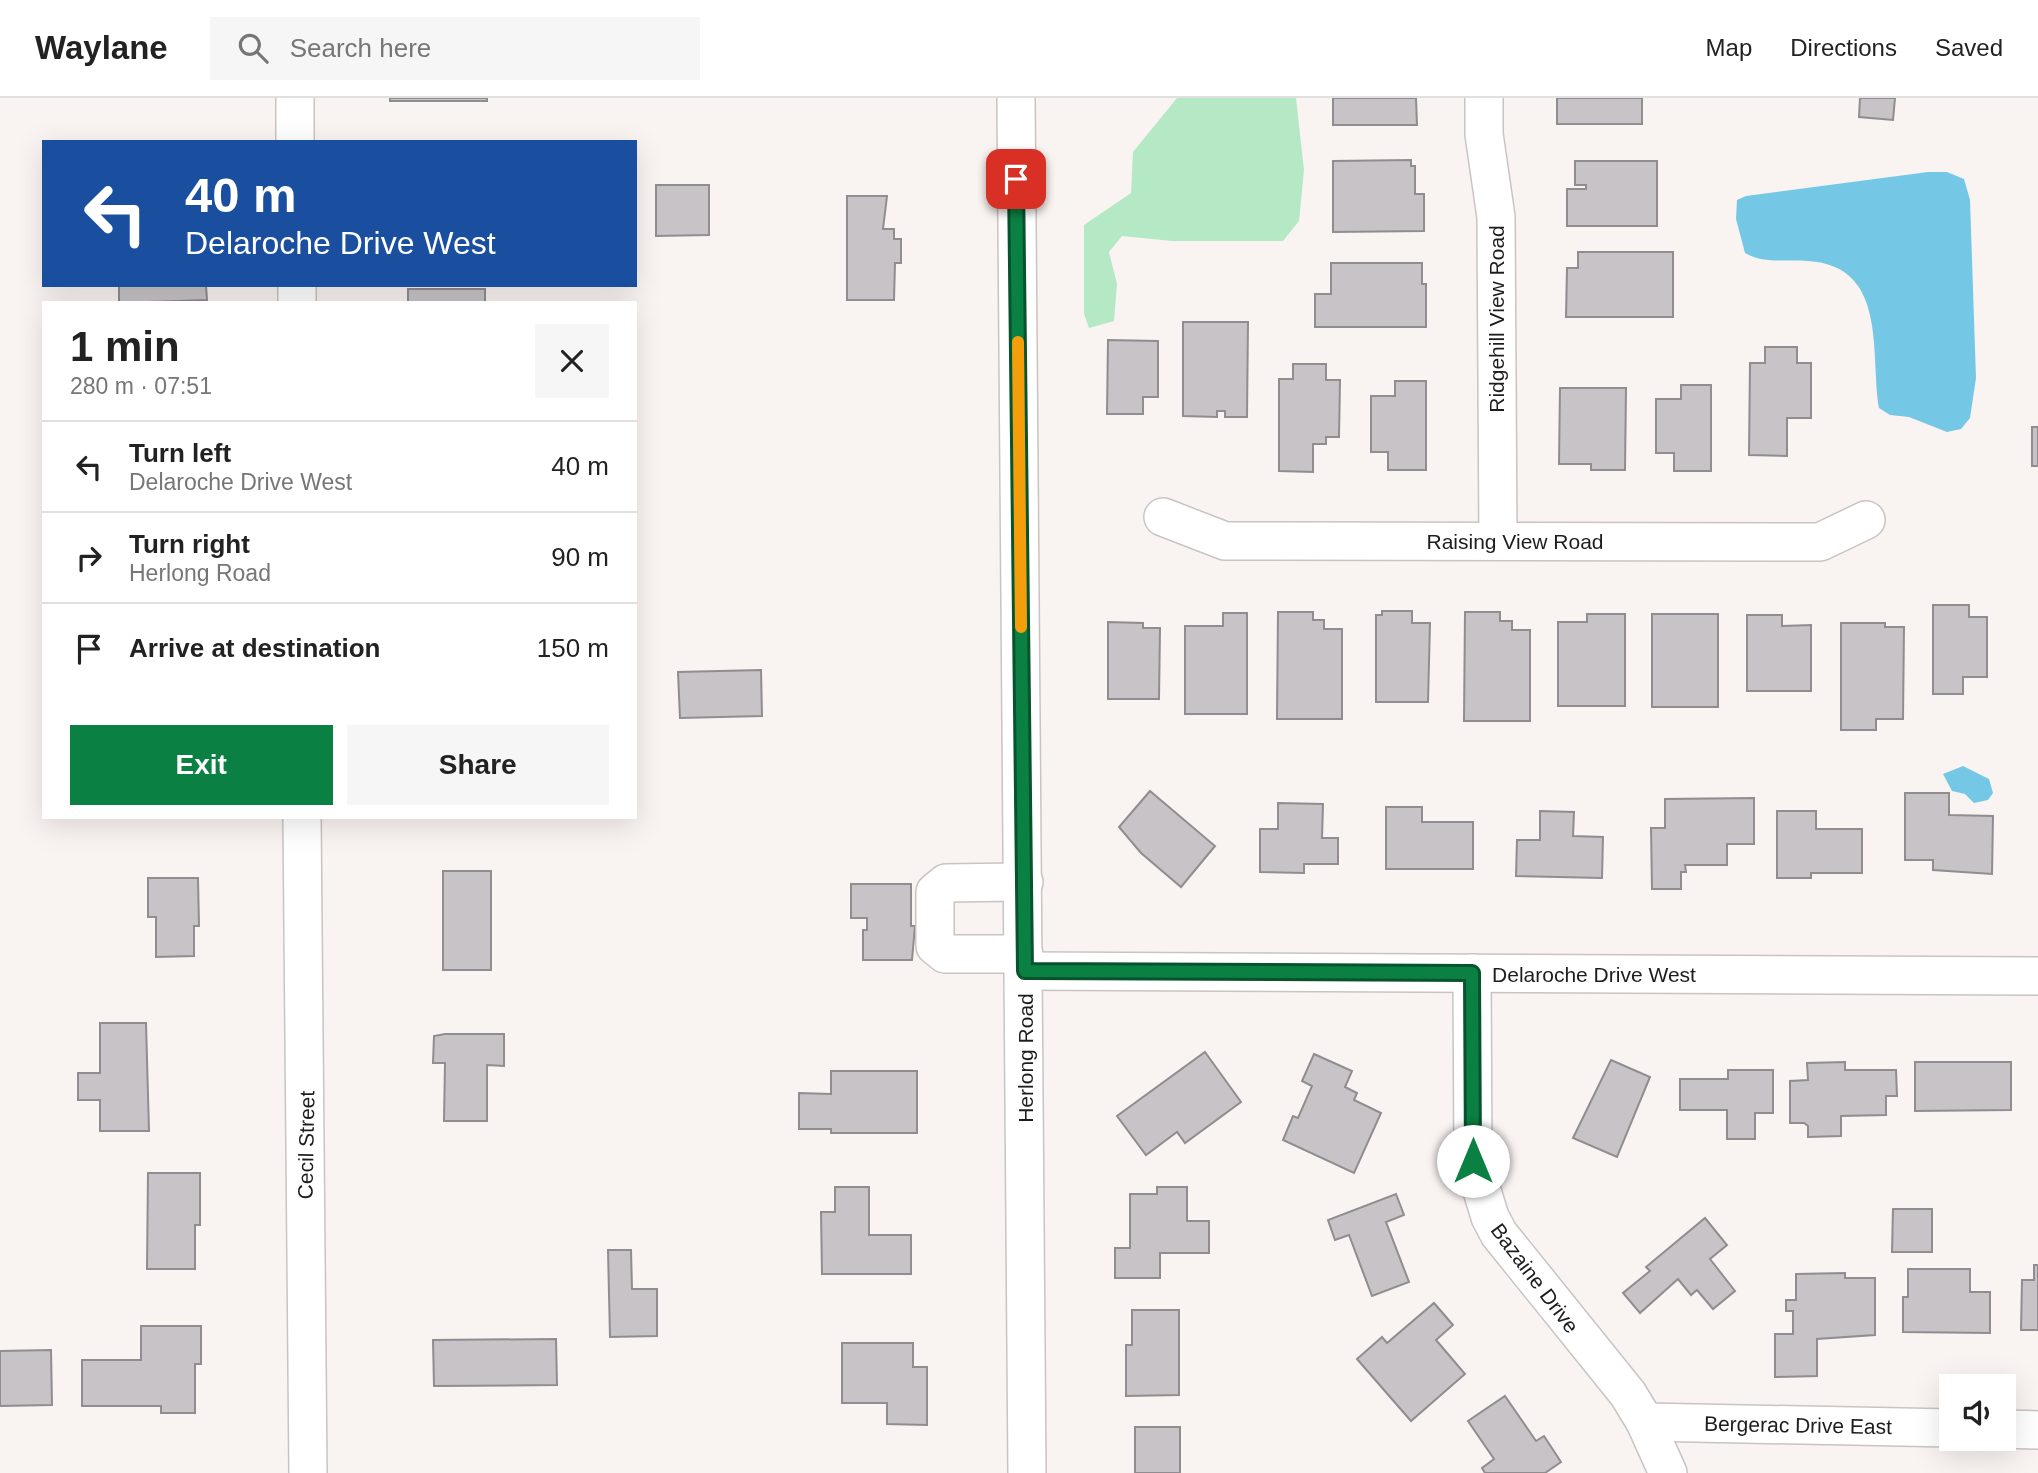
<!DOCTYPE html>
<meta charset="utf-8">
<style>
:root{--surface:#fff;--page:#f6f6f6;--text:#222;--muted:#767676;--line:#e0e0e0;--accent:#0b8043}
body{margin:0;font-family:Helvetica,sans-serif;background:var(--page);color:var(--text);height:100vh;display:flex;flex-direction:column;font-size:26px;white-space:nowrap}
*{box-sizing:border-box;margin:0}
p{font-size:23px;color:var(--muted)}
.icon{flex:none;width:38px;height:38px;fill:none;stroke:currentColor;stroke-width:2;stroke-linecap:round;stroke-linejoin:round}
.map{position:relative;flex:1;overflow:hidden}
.details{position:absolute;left:42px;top:203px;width:595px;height:518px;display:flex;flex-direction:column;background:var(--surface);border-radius:0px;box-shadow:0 7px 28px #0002}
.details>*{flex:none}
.top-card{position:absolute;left:42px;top:42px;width:595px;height:147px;border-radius:0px;box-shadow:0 7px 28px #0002;background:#1a4fa0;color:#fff;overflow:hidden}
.controls{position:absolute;left:1939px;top:1276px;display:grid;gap:14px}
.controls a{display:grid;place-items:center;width:77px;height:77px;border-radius:0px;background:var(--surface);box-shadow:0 7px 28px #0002;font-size:35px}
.pin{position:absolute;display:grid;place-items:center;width:60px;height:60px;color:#fff;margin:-30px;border-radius:14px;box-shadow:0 4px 10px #0006}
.me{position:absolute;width:77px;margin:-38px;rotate:0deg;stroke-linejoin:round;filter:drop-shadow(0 0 5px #0008)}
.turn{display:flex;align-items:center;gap:24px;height:147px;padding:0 28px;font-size:32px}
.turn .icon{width:91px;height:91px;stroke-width:2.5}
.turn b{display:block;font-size:49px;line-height:60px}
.round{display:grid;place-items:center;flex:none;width:74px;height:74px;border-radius:0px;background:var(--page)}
.headline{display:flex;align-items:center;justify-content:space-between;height:119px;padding:0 28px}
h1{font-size:42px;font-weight:700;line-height:52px}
.action{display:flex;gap:14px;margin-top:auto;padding:14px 28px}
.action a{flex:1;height:80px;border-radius:0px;background:var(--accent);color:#fff;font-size:28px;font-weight:700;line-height:80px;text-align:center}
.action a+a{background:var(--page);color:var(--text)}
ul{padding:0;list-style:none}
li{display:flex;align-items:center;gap:21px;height:91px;padding:0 28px;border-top:2px solid var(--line)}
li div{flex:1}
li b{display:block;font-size:26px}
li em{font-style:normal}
header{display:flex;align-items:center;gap:42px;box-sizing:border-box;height:98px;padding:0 35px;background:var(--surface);border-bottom:2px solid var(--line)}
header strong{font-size:33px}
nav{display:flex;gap:38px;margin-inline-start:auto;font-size:24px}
.search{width:490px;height:63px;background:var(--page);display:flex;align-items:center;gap:18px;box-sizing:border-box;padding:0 24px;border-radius:0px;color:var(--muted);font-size:26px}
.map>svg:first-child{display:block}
</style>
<header>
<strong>Waylane</strong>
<div class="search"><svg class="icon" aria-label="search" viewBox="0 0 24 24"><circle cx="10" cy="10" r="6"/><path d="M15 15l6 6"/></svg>Search here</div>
<nav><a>Map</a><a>Directions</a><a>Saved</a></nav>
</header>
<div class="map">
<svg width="2038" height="1375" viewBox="0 0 2038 1375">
<rect width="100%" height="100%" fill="#f9f3f1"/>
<polygon fill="#b5e9c6" points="1177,0 1296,0 1304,72 1299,123 1283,143 1172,143 1122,138 1109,154 1117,186 1114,223 1089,230 1084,216 1084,127 1131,95 1133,54"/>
<g fill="#74c8e6">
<path d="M 1928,74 L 1947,74 L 1964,81 L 1970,102 L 1976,280 L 1970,320 L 1961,331 L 1947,334 L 1909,319 L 1890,317 L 1879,310 C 1870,254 1888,168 1808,163 C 1787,161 1763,166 1745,155 L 1736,121 L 1737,102 L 1746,98 Z"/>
<polygon points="1963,668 1989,681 1993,695 1988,702 1974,705 1965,696 1952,693 1943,676"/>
</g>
<g fill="#c7c3c7" stroke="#908c90" stroke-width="2">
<rect x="390" y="0" width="97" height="3"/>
<polygon points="1333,0 1416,0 1417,27 1333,27"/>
<rect x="1557" y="0" width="85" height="26"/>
<polygon points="1860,0 1895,0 1893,22 1859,19"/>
<polygon points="1411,62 1411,68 1415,68 1415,96 1424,96 1424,133 1333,134 1333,63"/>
<polygon points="1575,63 1657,63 1657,128 1567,128 1567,91 1586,91 1586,87 1575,87"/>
<polygon points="656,87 709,87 709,137 656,138"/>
<polygon points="847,98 887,98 883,131 894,131 894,141 901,141 901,165 895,165 894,202 847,202"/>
<polygon points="1578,154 1673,154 1673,219 1566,219 1567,170 1578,170"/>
<polygon points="1331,165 1422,165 1422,186 1426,186 1426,229 1315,229 1315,196 1331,196"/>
<polygon points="119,187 206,187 207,202 119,205"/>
<rect x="408" y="191" width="77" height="14"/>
<polygon points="1183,224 1248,224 1247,319 1225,319 1225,313 1217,313 1217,319 1183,318"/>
<polygon points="1108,242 1158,243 1158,299 1143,299 1143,316 1107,316"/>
<polygon points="1765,249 1797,249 1797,265 1811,265 1811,320 1787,320 1787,358 1749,357 1750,265 1765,265"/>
<polygon points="1293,266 1326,266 1326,282 1340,282 1339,339 1326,339 1326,346 1313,346 1313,374 1279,373 1279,281 1293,281"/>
<polygon points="1395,283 1426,283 1426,372 1388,372 1388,354 1371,354 1371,298 1395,298"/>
<polygon points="1681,287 1711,287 1711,373 1674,373 1674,355 1656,355 1656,301 1681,301"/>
<polygon points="1560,290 1626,290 1625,372 1591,372 1591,366 1559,366"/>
<rect x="2032" y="329" width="6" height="39"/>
<polygon points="1933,507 1969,507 1969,519 1987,519 1987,579 1963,579 1963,596 1933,596"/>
<polygon points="1382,513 1412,513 1412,525 1430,525 1428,604 1376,604 1376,517 1382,517"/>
<polygon points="1278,514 1313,514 1313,522 1324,522 1324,531 1342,531 1342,621 1277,621"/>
<polygon points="1465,514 1500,514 1500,523 1512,523 1512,532 1530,532 1530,623 1464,623"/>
<polygon points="1223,515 1247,515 1247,616 1185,616 1185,528 1223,528"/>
<polygon points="1587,516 1625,516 1625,608 1558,608 1558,524 1587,524"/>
<rect x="1652" y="516" width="66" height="93"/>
<polygon points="1747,517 1782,517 1782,528 1811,527 1811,593 1747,593"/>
<polygon points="1108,524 1143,525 1143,530 1160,530 1159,601 1108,601"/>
<polygon points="1841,525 1885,525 1885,529 1904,529 1903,621 1876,621 1876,632 1841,632"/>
<polygon points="761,572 762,618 680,620 678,574"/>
<polygon points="1150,693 1215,748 1181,789 1141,755 1119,729"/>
<polygon points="1905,695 1949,695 1949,717 1993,718 1992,776 1933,772 1933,762 1905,762"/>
<polygon points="1754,700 1754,746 1727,746 1727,767 1685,767 1686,774 1681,774 1681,791 1652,791 1651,730 1665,730 1665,701"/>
<polygon points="1278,705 1323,706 1322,740 1338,740 1338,766 1304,766 1304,775 1260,774 1260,731 1278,731"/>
<polygon points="1386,709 1422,709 1422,724 1473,724 1473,771 1386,771"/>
<polygon points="1540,713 1574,714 1573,738 1603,739 1602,780 1516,778 1517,742 1540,742"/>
<polygon points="1777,713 1816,713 1816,731 1862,731 1862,775 1811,775 1811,780 1777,780"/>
<rect x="443" y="773" width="48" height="99"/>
<polygon points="148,780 198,780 199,828 194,828 194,858 156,859 156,819 148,819"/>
<polygon points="851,786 911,786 911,828 915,828 912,862 863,862 863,832 867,832 867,820 851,820"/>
<polygon points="100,925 146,925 149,1033 100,1033 100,1002 78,1002 78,975 100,975"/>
<polygon points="445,936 504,936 504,968 487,967 487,1023 444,1023 445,965 433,965 434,938"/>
<polygon points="1205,954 1241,1004 1185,1045 1177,1034 1146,1057 1117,1018"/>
<polygon points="1314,956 1352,973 1345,989 1357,995 1354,1002 1381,1015 1354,1075 1283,1042 1293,1018 1298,1020 1312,988 1302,983"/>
<polygon points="1611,962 1650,979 1617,1059 1573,1040"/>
<polygon points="1845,964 1845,972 1896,972 1897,998 1886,998 1886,1017 1841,1018 1841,1038 1808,1039 1808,1028 1804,1025 1790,1025 1790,983 1808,982 1807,965"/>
<polygon points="1915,964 2011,964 2011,1012 1915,1013"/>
<polygon points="1728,972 1773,972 1773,1015 1755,1015 1755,1041 1727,1041 1727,1012 1680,1012 1680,981 1728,981"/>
<polygon points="831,973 917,973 917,1035 831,1035 831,1031 799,1031 799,995 831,996"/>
<polygon points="148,1075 200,1075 200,1127 195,1127 195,1171 147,1171"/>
<polygon points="835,1089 869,1089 869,1137 911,1137 911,1176 822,1176 821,1114 835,1114"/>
<polygon points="1157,1089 1187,1089 1187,1123 1209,1123 1209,1155 1160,1155 1160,1180 1115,1180 1115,1150 1130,1150 1130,1096 1157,1096"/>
<polygon points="1396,1096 1404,1117 1386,1124 1409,1184 1372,1198 1349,1137 1335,1142 1328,1122"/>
<polygon points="1893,1111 1932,1111 1932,1154 1892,1154"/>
<polygon points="1705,1120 1727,1147 1710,1161 1735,1193 1713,1211 1697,1192 1691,1197 1678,1181 1640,1215 1623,1195 1650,1173 1646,1169"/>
<polygon points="608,1152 631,1152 632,1191 657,1191 657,1238 610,1239"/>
<polygon points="2034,1167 2038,1167 2038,1232 2021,1232 2022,1182 2034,1182"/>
<polygon points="1908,1171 1970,1171 1970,1194 1990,1194 1990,1235 1903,1234 1903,1199 1908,1199"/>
<polygon points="1845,1175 1845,1180 1875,1180 1875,1237 1817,1241 1817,1278 1775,1279 1775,1236 1793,1236 1793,1213 1786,1213 1786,1202 1796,1202 1796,1176"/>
<polygon points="1434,1205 1453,1227 1436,1242 1465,1276 1411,1323 1357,1261 1382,1239 1387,1245"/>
<polygon points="1132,1212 1179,1212 1179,1297 1126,1298 1126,1247 1132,1247"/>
<polygon points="141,1228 201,1228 201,1266 195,1266 195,1315 161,1315 161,1308 82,1308 82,1262 141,1262"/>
<polygon points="556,1241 557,1287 434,1288 433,1242"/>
<polygon points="842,1245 913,1245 913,1269 927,1269 927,1327 887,1326 887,1305 842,1305"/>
<polygon points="51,1252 52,1307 0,1308 0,1253"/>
<polygon points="1505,1298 1536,1343 1544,1338 1561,1364 1545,1375 1485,1375 1482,1370 1494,1361 1468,1323"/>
<rect x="1135" y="1329" width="45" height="46"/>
</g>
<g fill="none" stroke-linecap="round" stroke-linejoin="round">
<defs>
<g id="minor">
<polyline points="295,0 295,44"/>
<polyline points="1016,0 1027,1375"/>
<polyline points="1484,0 1484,36 1496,119 1498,443"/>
<polyline points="297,187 297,205"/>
<polyline points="1163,419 1225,443 1820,444 1866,422"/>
<polyline points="302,719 308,1375"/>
<polyline points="1024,784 946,785 935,794 935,848 945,856 1024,856"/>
<polyline points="1025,873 2038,878"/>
<polyline points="1472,875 1473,1063 1490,1119 1499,1136 1628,1296 1645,1324 1668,1375"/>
<polyline points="1645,1324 1951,1330"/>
<polyline points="2004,1331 2038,1332"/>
</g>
</defs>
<use href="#minor" stroke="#c9c4c2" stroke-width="40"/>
<use href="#minor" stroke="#fff" stroke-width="37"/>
</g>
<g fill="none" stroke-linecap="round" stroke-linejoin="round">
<defs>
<polyline id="route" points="1016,81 1025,873 1472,875 1473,1063"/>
</defs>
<use href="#route" stroke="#07532c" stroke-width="18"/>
<use href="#route" stroke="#0b8043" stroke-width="12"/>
<polyline stroke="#f59e0b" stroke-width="12" points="1018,244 1021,529"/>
</g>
<g text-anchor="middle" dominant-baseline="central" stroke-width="6" stroke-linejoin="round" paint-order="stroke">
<g font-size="21" fill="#1f1d1c" stroke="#fff">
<text transform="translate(1496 221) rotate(-90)">Ridgehill View Road</text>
<text x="1515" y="443">Raising View Road</text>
<text x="1594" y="876">Delaroche Drive West</text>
<text transform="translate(1025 960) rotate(-90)">Herlong Road</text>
<text transform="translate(306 1047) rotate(-89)">Cecil Street</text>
<text transform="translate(1535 1180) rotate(53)">Bazaine Drive</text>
<text transform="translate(1798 1327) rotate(1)">Bergerac Drive East</text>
</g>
</g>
</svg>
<div class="controls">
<a><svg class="icon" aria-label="sound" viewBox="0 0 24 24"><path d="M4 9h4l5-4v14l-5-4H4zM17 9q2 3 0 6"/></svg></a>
</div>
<div class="pin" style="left:1016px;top:81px;background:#d93025"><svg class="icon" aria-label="arrive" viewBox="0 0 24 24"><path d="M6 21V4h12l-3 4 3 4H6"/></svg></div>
<svg class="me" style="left:1473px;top:1063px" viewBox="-20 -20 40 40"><circle r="19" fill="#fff"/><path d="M0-13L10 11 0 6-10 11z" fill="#0b8043"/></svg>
<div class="top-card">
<div class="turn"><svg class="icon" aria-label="left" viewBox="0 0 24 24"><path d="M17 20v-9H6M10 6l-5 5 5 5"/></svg><div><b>40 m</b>Delaroche Drive West</div></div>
</div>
<section class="details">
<div class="headline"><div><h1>1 min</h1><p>280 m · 07:51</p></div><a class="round"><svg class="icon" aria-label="close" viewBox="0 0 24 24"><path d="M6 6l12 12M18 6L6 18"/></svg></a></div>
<ul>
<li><svg class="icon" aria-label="left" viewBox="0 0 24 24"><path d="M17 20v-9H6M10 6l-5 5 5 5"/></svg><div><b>Turn left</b><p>Delaroche Drive West</p></div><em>40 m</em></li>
<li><svg class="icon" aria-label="right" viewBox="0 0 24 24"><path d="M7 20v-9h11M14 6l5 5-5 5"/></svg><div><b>Turn right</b><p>Herlong Road</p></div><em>90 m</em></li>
<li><svg class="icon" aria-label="arrive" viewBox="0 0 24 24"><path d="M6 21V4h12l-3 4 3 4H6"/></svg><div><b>Arrive at destination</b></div><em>150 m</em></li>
</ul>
<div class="action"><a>Exit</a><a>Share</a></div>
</section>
</div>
